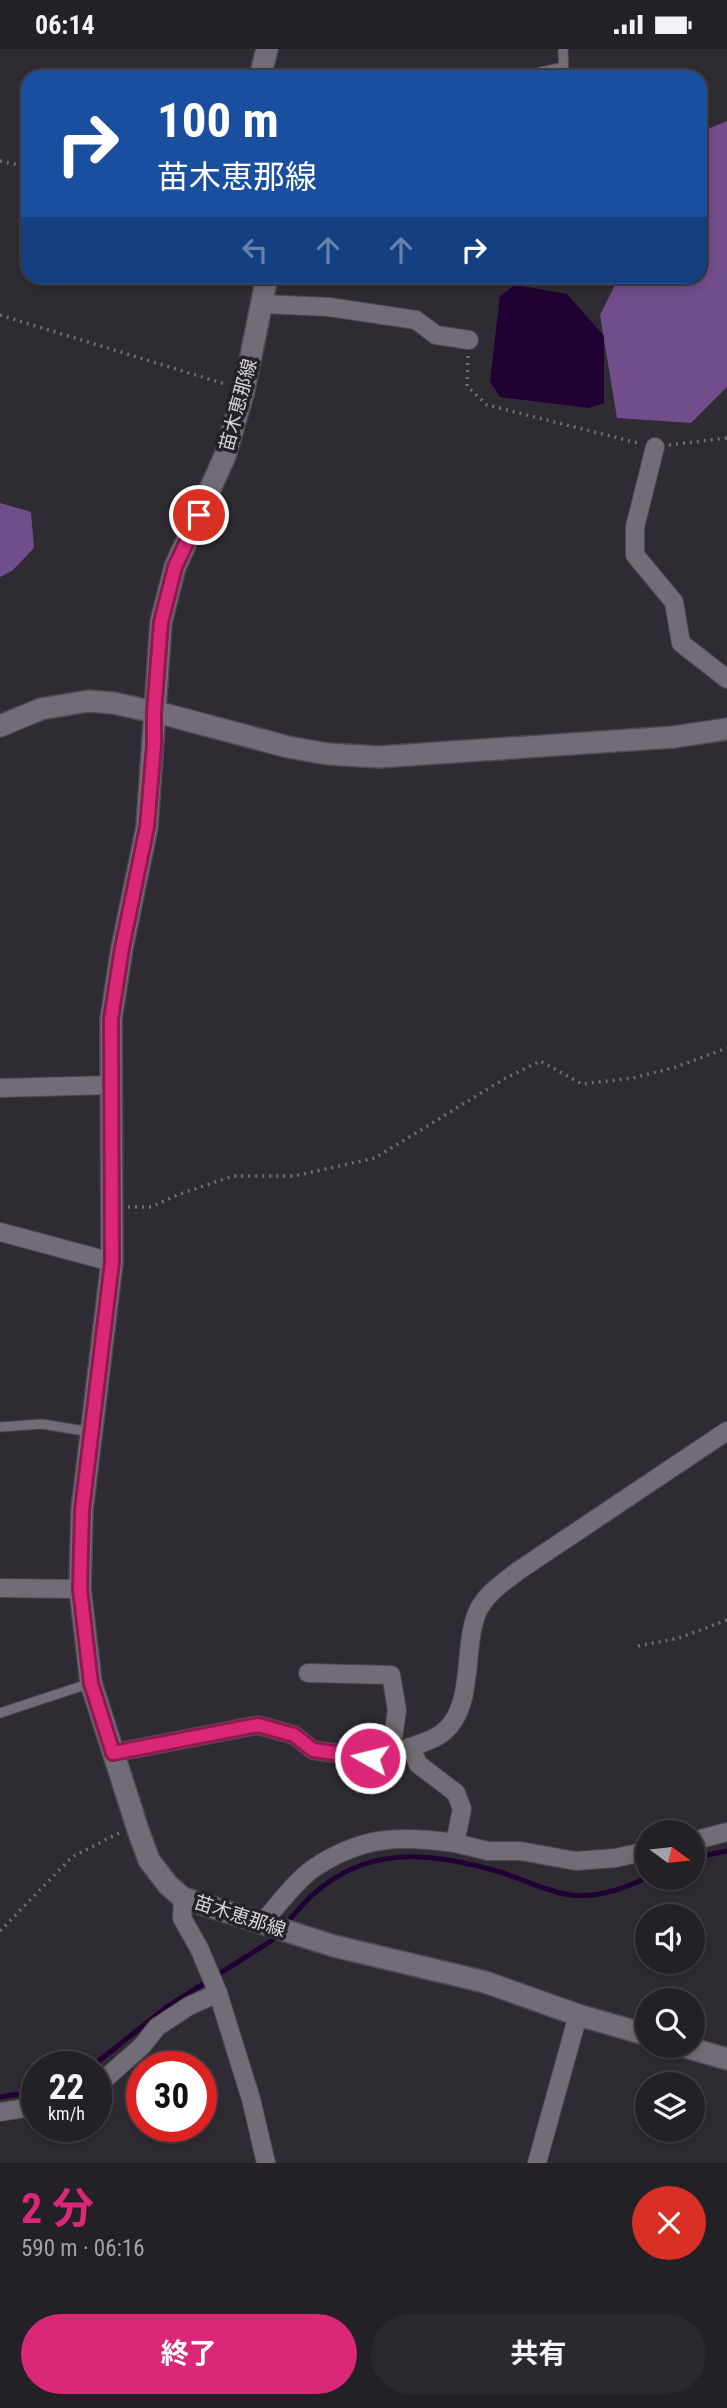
<!DOCTYPE html>
<html lang="ja">
<meta charset="utf-8">
<style>
:root{--surface:#232026;--page:#2b282e;--text:#f1f3f6;--muted:#a3a3a7;--line:#403e43;--accent:#db2777}
body{margin:0;font-family:"Roboto Condensed","Noto Sans JP",sans-serif;background:var(--page);color:var(--text);height:100vh;display:flex;flex-direction:column;font-size:26px;white-space:nowrap}
*{box-sizing:border-box;margin:0}
p{font-size:23px;color:var(--muted)}
.icon{flex:none;width:38px;height:38px;fill:none;stroke:currentColor;stroke-width:2;stroke-linecap:round;stroke-linejoin:round}
.map{position:relative;height:2114px;overflow:hidden}
.drawer{display:flex;flex-direction:column;background:var(--surface);flex:1}
.drawer>*{flex:none}
.banner{position:absolute;left:21px;top:21px;width:686px;height:214px;border-radius:21px;box-shadow:0 4px 10px #0003,0 0 0 2px var(--line);background:#1a4fa0;color:#fff;overflow:hidden}
.needle{width:46px;rotate:105deg}
.controls{position:absolute;left:635px;top:1771px;display:grid;gap:14px}
.controls a{display:grid;place-items:center;width:70px;height:70px;border-radius:50%;background:var(--surface);box-shadow:0 4px 10px #0003,0 0 0 2px var(--line);font-size:35px}
.speed{position:absolute;left:21px;top:2002px;display:flex;gap:14px;font-size:35px;font-weight:700;text-align:center}
.speed>*{display:grid;place-content:center;width:91px;height:91px;border-radius:50%;background:var(--surface);box-shadow:0 4px 10px #0003,0 0 0 2px var(--line);line-height:1}
.speed small{font-size:18px;font-weight:400}
.speed .limit{border:10px solid #d22;background:#fff;color:#111}
.pin{position:absolute;display:grid;place-items:center;width:60px;height:60px;color:#fff;margin:-30px;border:4px solid #fff;border-radius:50%;box-shadow:0 2px 7px #0007}
.me{position:absolute;width:77px;margin:-38px;rotate:278deg;stroke-linejoin:round;filter:drop-shadow(0 0 5px #0008)}
.turn{display:flex;align-items:center;gap:24px;height:147px;padding:0 21px;font-size:32px}
.turn .icon{width:91px;height:91px;stroke-width:2.5}
.turn b{display:block;font-size:49px;line-height:60px}
.lanes{display:flex;align-items:center;height:66px;padding:0 21px;background:#0003;justify-content:center;gap:35px;direction:ltr}
.lanes .off{opacity:.35}
.round{display:grid;place-items:center;flex:none;width:74px;height:74px;border-radius:37px;background:var(--page)}
.headline{display:flex;align-items:center;justify-content:space-between;height:119px;padding:0 21px}
h1{font-size:42px;font-weight:700;line-height:52px;color:var(--accent)}
.action{display:flex;gap:14px;margin-top:auto;padding:14px 21px}
.action a{flex:1;height:80px;border-radius:42px;background:var(--accent);color:#fff;font-size:28px;font-weight:700;line-height:80px;text-align:center}
.action a+a{background:var(--page);color:var(--text)}
.status{display:flex;justify-content:space-between;align-items:center;height:49px;padding:0 35px;background:var(--surface);direction:ltr}
.status svg{height:19px;fill:currentColor}
.map>svg:first-child{display:block}
</style>
<div class="status"><b>06:14</b><svg viewBox="0 0 49 12"><path d="M0 12V9h3v3zM5 12V6h3v6zM10 12V3h3v9zM15 12V0h3v12zM26 1h20v11H26zM47 4h2v5h-2z"/></svg></div>
<div class="map">
<svg width="727" height="2114" viewBox="0 0 727 2114">
<rect width="100%" height="100%" fill="#2f2b32"/>
<g fill="#714d8b">
<polygon points="727,72 727,338 691,374 617,369 600,266 619,228 700,228 700,163 705,152 700,150 700,83"/>
<polygon points="0,454 31,463 34,499 12,522 0,528"/>
</g>
<polygon fill="#210033" points="515,236 567,245 604,287 604,354 589,359 500,348 490,332 500,247"/>
<g fill="none" stroke-linecap="round" stroke-linejoin="round">
<g stroke="#210033" stroke-width="5">
<polyline points="693,1809 727,1802"/>
<path d="M 285,1876 C 293,1867 301,1857 310,1848 C 367,1795 431,1803 500,1823 C 523,1830 547,1843 571,1846 C 598,1849 624,1840 648,1828"/>
<polyline points="91,2018 168,1957 271,1892 279,1884"/>
<polyline points="0,2048 37,2042"/>
</g>
<defs>
<g id="service">
<polyline points="563,0 564,28"/>
<polyline points="519,28 563,18"/>
<polyline points="0,1378 42,1375 91,1383"/>
<polyline points="0,1664 91,1634"/>
</g>
<g id="minor">
<polyline points="263,255 329,258 416,271 436,286 469,291"/>
<polyline points="655,398 635,478 635,506 674,553 681,594 727,630"/>
<polyline points="0,1039 111,1036"/>
<polyline points="0,1183 112,1213"/>
<polyline points="0,1539 80,1540"/>
<polyline points="308,1624 391,1626 397,1661 391,1703"/>
<path d="M 411,1698 C 421,1694 433,1691 441,1685 C 476,1660 462,1600 477,1564 C 485,1545 503,1534 518,1522 L 727,1382"/>
<path d="M 113,1704 L 258,1676 L 294,1686 L 313,1701 L 370,1709 L 411,1698 L 418,1715 L 456,1744 L 462,1760 L 455,1794 C 400,1786 362,1787 314,1819 C 297,1830 275,1860 261,1875"/>
<polyline points="693,1792 727,1783"/>
<polyline points="455,1794 488,1802 520,1802 576,1812 615,1809 648,1802"/>
<polyline points="183,1849 182,1869 199,1899 218,1944 251,2050 266,2114"/>
<polyline points="96,2034 107,2028 142,1997 157,1978 189,1957 218,1944"/>
<polyline points="0,2063 37,2057"/>
<polyline points="537,2114 578,1966"/>
</g>
<polyline id="tertiary" points="0,677 41,660 88,652 113,654 164,665 288,698 328,705 379,708 674,688 727,680"/>
<g id="secondary">
<polyline points="260,28 267,0"/>
<polyline points="267,228 244,341 225,407 175,518 161,573 147,778 122,899 111,970 112,1213 82,1461 80,1540 91,1634 139,1784 149,1811 168,1836 183,1849 334,1897 485,1933 578,1966 648,1986"/>
<polyline points="682,1997 727,2010"/>
</g>
</defs>
<use href="#service" stroke="#4d4950" stroke-width="11"/>
<use href="#minor" stroke="#4d4950" stroke-width="20"/>
<use href="#tertiary" stroke="#4d4950" stroke-width="24"/>
<use href="#secondary" stroke="#4d4950" stroke-width="24"/>
<g stroke="#716d74" stroke-width="3.5" stroke-dasharray="2 5" stroke-linecap="butt">
<polyline points="0,112 28,118"/>
<polyline points="0,266 225,335"/>
<polyline points="468,307 467,337 487,356 638,394"/>
<polyline points="669,396 727,389"/>
<polyline points="128,1158 151,1158 177,1146 233,1127 294,1127 375,1109 504,1030 540,1012 582,1035 633,1029 676,1018 727,999"/>
<polyline points="638,1597 679,1589 727,1571"/>
<polyline points="0,1882 72,1808 121,1783"/>
</g>
<use href="#service" stroke="#716c75" stroke-width="9"/>
<use href="#minor" stroke="#716c75" stroke-width="18"/>
<use href="#tertiary" stroke="#716c75" stroke-width="21"/>
<use href="#secondary" stroke="#716c75" stroke-width="21"/>
</g>
<g fill="none" stroke-linecap="round" stroke-linejoin="round">
<defs>
<polyline id="route" points="199,466 175,518 161,573 154,663 154,696 147,778 122,899 111,970 112,1213 82,1461 80,1540 91,1634 113,1704 258,1676 294,1686 313,1701 370,1709"/>
</defs>
<use href="#route" stroke="#8e194d" stroke-width="18"/>
<use href="#route" stroke="#db2777" stroke-width="12"/>
</g>
<g text-anchor="middle" dominant-baseline="central" stroke-width="7" stroke-linejoin="round" paint-order="stroke">
<g font-size="19" fill="#d7d5da" stroke="#252128">
<text transform="translate(238 356) rotate(-75)">苗木恵那線</text>
<text transform="translate(240 1867) rotate(18)">苗木恵那線</text>
</g>
</g>
</svg>
<div class="controls">
<a><svg class="needle" viewBox="-14 -14 28 28"><path d="M0-13l5 13h-10z" fill="#e53935"/><path d="M0 13l5-13h-10z" fill="#a3a3a7"/></svg></a>
<a><svg class="icon" aria-label="sound" viewBox="0 0 24 24"><path d="M4 9h4l5-4v14l-5-4H4zM17 9q2 3 0 6"/></svg></a>
<a><svg class="icon" aria-label="search" viewBox="0 0 24 24"><circle cx="10" cy="10" r="6"/><path d="M15 15l6 6"/></svg></a>
<a><svg class="icon" aria-label="layers" viewBox="0 0 24 24"><path d="M12 4l9 5-9 5-9-5zM3 14l9 5 9-5"/></svg></a>
</div>
<div class="speed"><div>22<small>km/h</small></div><div class="limit">30</div></div>
<div class="pin" style="left:199px;top:466px;background:#d93025"><svg class="icon" aria-label="arrive" viewBox="0 0 24 24"><path d="M6 21V4h12l-3 4 3 4H6"/></svg></div>
<svg class="me" style="left:370px;top:1709px" viewBox="-20 -20 40 40"><circle r="17" fill="#db2777" stroke="#fff" stroke-width="3"/><path d="M0-11L8 9 0 5-8 9z" fill="#fff"/></svg>
<div class="banner">
<div class="turn"><svg class="icon" aria-label="right" viewBox="0 0 24 24"><path d="M7 20v-9h11M14 6l5 5-5 5"/></svg><div><b>100 m</b>苗木恵那線</div></div>
<div class="lanes"><svg class="icon off" aria-label="left" viewBox="0 0 24 24"><path d="M17 20v-9H6M10 6l-5 5 5 5"/></svg><svg class="icon off" aria-label="ahead" viewBox="0 0 24 24"><path d="M12 20V5M6 11l6-6 6 6"/></svg><svg class="icon off" aria-label="ahead" viewBox="0 0 24 24"><path d="M12 20V5M6 11l6-6 6 6"/></svg><svg class="icon" aria-label="right" viewBox="0 0 24 24"><path d="M7 20v-9h11M14 6l5 5-5 5"/></svg></div>
</div>
</div>
<section class="drawer">
<div class="headline"><div><h1>2 分</h1><p>590 m · 06:16</p></div><a class="round" style="background:#d93025;color:#fff"><svg class="icon" aria-label="close" viewBox="0 0 24 24"><path d="M6 6l12 12M18 6L6 18"/></svg></a></div>
<div class="action"><a>終了</a><a>共有</a></div>
</section>
